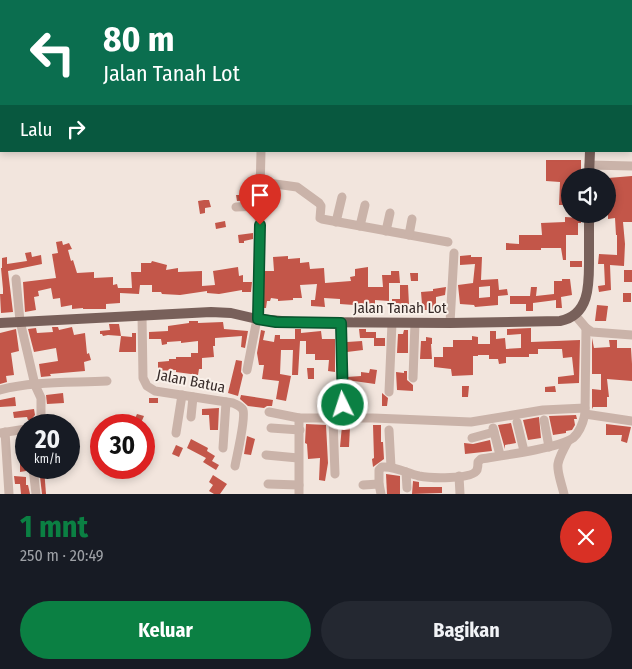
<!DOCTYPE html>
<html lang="id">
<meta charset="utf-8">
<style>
:root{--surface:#171b24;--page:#242831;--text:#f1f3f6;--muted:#9ea1a6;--accent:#0b8043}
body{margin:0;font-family:"Fira Sans Condensed",sans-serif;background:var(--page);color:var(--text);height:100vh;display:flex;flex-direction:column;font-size:19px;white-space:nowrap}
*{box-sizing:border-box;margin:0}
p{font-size:16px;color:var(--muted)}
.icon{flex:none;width:28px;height:28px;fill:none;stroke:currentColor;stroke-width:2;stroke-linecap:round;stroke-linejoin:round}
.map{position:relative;height:494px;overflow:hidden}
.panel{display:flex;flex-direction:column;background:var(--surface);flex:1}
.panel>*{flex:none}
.banner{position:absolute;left:0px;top:0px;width:632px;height:152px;box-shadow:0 2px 8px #0003;background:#0b6e4f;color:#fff;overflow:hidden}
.buttons{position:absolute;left:561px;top:168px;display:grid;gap:10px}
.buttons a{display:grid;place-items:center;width:55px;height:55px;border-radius:50%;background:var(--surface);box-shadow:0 2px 8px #0003;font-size:25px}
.speed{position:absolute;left:15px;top:414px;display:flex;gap:10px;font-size:25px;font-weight:700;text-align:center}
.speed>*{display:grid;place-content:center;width:65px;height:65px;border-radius:50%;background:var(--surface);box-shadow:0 2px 8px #0003;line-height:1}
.speed small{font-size:12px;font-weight:400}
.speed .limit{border:8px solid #d22;background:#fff;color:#111}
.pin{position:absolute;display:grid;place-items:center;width:42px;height:42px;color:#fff;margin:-51px -21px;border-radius:50% 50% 50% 0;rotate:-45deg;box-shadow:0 0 5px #0007}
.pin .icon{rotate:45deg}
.me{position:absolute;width:55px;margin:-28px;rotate:356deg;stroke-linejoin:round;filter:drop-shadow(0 0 4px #0008)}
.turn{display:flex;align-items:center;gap:18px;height:105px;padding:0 20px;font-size:22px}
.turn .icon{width:65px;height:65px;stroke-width:2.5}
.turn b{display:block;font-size:35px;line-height:42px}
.then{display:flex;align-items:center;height:48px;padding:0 20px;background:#0003;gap:10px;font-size:19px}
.round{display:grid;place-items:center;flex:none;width:52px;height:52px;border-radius:26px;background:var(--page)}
.overview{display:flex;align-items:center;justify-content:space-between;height:85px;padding:0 20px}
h1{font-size:30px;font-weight:700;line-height:38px;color:var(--accent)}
.action{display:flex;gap:10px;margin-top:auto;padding:10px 20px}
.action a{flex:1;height:58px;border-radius:30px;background:var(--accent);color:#fff;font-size:20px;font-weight:700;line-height:58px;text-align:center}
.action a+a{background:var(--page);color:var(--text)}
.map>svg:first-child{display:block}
</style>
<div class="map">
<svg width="632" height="494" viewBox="0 0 632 494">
<rect width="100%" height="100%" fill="#f2e5dd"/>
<g fill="#c35649" fill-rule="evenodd">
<polygon points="546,160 581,160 581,176 570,176 570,205 559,205 560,182 546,181"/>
<polygon points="632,176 632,222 623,222 625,244 624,266 610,265 611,290 599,292 598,286 605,285 604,264 598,264 599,254 617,255 617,235 616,235 615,218 608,219 608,178"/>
<polygon points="236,195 254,195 254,200 237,201"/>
<polygon points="204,200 209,200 211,207 205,208 205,213 200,214 198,201"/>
<polygon points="565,217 581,218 581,223 578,223 578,235 566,235 566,260 563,260 561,248 541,248 541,250 506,250 506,243 519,244 519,235 542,235 541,223 565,222"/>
<polygon points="225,221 226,227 216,229 215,223"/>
<polygon points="253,233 253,239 244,241 244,243 239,243 238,235"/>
<polygon points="62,241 63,245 69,243 72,249 68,250 71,261 73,260 77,273 94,272 94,278 113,277 113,285 117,284 118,288 132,288 131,272 141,272 141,263 151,263 152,261 167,265 166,270 178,268 178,272 202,271 202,286 215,285 213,271 238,267 239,276 243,275 243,282 252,282 251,292 242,292 242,290 219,294 207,293 207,291 180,295 162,294 161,292 152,292 152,285 140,285 139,294 120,293 120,303 106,304 106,309 83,309 83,308 72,309 72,305 61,307 60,298 53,299 51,288 38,291 39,296 34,297 36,310 25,312 23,282 56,278 52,254 58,253 56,242"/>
<polygon points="31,252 32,257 41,255 42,264 8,271 13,312 1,313 0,294 3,294 3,289 1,268 2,268 2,258 7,257 7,264 27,261 25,253"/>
<path d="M 471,255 L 471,257 L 482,257 L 481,280 L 498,279 L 499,290 L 507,289 L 508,295 L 498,296 L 498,305 L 475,307 L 474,305 L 460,304 L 458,285 L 473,283 L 475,264 L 460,265 L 460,256 ZM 490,286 L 490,297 L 479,298 L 479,287 Z"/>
<polygon points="288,256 288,259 300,258 300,263 309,262 310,269 324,268 325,283 351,281 350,277 355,276 355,269 368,267 368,287 383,287 382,275 391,275 391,271 399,271 400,283 389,283 389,301 375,300 375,304 368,306 340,304 340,299 324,298 325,307 311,306 311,300 315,300 317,284 300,285 302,298 293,298 293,300 278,301 278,299 271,298 270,301 267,301 266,308 264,308 264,271 274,271 273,257"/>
<rect x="570" y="261" width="12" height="6"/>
<rect x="624" y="270" width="8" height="12"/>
<polygon points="410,273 418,273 418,281 411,281"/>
<polygon points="562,279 570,279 572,295 561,297 562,308 556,308 556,300 533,303 533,311 526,311 526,304 510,304 510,296 530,296 531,287 537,287 536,296 554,294 554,281 562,281"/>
<polygon points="400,285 408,285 409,305 392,305 392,299 400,299"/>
<polygon points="446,287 445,295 436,297 436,306 434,306 434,310 413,310 413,304 422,304 421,292 433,291 433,289"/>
<rect x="623" y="293" width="8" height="9"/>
<polygon points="597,305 608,306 606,321 595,321"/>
<polygon points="189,321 198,321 198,323 223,322 224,329 248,331 245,348 241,347 242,336 215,338 215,346 213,346 214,357 202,358 202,369 199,369 198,375 176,372 176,370 158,371 158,362 169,361 169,359 176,359 176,357 191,357 191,353 198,353 198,341 181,343 181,341 167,342 167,344 162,345 161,339 149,339 149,332 168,331 168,326 189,323"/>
<polygon points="109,324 119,324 121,336 108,335 103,336 102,334 100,334 100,331 110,330"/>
<polygon points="52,327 58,327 59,330 72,327 74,335 85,333 87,354 89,353 91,360 84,362 85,371 50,374 51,376 41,377 39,364 58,361 56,348 34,352 28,329 36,328 37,333 53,332"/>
<polygon points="531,328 531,342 580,340 579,383 558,384 558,377 574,375 572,357 563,358 562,349 538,349 538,354 529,354 529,357 506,357 506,363 499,364 498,359 489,359 489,355 478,355 478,356 473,356 473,375 452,376 451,369 434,367 434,357 443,357 443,347 453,347 453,340 472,340 472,336 478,337 478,344 490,344 490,331 496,331 496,339 505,338 506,349 521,348 521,334 507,335 507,329"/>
<polygon points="16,329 19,351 11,353 14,375 6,376 7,382 0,384 0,333"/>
<polygon points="295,329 301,329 301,333 321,331 322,339 335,339 335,372 328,371 329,360 315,360 315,354 306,354 306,341 300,341 298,375 292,375 293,350 281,350 280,374 291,376 286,401 276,399 279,381 262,379 264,365 259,365 257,353 261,330 265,331 263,340 274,342 275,335 280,335 280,339 295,339"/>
<polygon points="359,329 366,329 366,332 376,332 376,338 360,338"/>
<polygon points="404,330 408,330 408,353 397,353 398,334 403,334"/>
<polygon points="132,333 136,333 136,352 119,352 121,336 132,337"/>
<polygon points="426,337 432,338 432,344 431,344 432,359 420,359 421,341 426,341"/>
<rect x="374" y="338" width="11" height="8"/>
<polygon points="592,338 594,348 610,347 609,340 617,340 617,348 631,348 632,364 632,381 607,379 609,397 607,397 607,407 593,407 592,409 592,389 601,390 601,374 592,374"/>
<polygon points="362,341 363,350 347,352 347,342"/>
<polygon points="236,360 242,361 241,372 243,375 238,396 228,393"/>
<polygon points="307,368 314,368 314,379 308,379"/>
<polygon points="370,369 377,370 375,384 347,380 347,377 361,376 361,372 369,373"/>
<polygon points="404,371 407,371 407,380 413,385 413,391 397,390 396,372 404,373"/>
<polygon points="462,386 469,386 468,397 462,397"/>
<polygon points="555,386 556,392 545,392 545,387"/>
<polygon points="63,393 64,403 47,404 46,395"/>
<polygon points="382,393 388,398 387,406 382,406"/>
<polygon points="241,395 273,400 272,406 267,406 264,408 248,406 240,399"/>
<polygon points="15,397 16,406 0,407 0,400"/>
<rect x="149" y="398" width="9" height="5"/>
<polygon points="219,408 218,430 210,430 209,415 202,415 202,409"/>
<polygon points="34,409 35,415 31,420 28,420 27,417 14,418 13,412"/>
<polygon points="137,414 144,416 140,425 132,425"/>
<polygon points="576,415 577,419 574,419 575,425 572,430 566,431 566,433 553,435 549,416"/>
<polygon points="539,417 541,438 528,440 523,420"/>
<polygon points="511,423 516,443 505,445 505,449 498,425"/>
<polygon points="306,424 326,425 328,463 325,481 319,480 320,458 308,459 307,444 305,443"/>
<polygon points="606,424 631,427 627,443 621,441 622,435 606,435"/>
<polygon points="373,425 381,425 381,442 383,442 384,459 373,467 372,459 374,458"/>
<polygon points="342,426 350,427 349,447 340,447"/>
<polygon points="247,436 255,439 251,455 244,454"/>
<polygon points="191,439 208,448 207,451 215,456 212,461 219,465 216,470 203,462 206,458 187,448"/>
<polygon points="490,440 492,451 465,454 464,443 473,444"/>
<polygon points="176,445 183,448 179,457 172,454"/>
<polygon points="20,463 26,463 26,471 20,472"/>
<polygon points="39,468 44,468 46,494 42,494"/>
<polygon points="386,474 400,476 400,494 387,494"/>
<polygon points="213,475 227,484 220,494 214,494 209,491 213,485 209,482"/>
<polygon points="14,476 26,477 26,485 28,485 30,494 21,494 20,484 15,484"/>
<polygon points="413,481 419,482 419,487 442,487 442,493 412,494"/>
</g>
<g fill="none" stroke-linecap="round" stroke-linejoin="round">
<g stroke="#cab3a9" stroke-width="9">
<polyline points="273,1 273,0"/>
<polyline points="589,165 632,166"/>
<polyline points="261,182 297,187 319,203 321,206 320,218 322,219 448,242"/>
<polyline points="236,207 260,206"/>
<polyline points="336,222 342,197"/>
<polyline points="360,226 365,205"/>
<polyline points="386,231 390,213"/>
<polyline points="409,235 412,219"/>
<polyline points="16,279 20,321 35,385 41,398 41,417 35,425"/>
<path d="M 142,315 L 143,378 L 147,386 L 155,391 L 233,403 C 237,405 241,406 243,410 C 246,418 237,455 235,466"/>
<polyline points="575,315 586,328 592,332 632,335"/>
<polyline points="341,323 341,378 344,418"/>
<polyline points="450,323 454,253"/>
<polyline points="247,370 257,319 261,151"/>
<polyline points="413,378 415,323"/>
<path d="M 0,390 C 32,381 73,383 107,381"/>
<polyline points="389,392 392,323"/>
<polyline points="269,412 299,418"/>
<polyline points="585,414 632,421"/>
<polyline points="191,417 193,397"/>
<polyline points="333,419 335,474"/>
<polyline points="544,420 549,447"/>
<polyline points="517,422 524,451"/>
<polyline points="271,428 300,430"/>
<polyline points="493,428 500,455"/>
<polyline points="389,430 391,467"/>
<polyline points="5,432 9,494"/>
<polyline points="0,433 26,429"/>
<polyline points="176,433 182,395"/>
<polyline points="472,438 494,432"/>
<polyline points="223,448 226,402"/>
<polyline points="266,455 298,458"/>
<polyline points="33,468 36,494"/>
<polyline points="406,472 407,488"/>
<polyline points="459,476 460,494"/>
<polyline points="268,484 299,485"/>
<polyline points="363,485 379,484"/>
<polyline points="299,494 299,418 373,418 471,422 543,410 585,408"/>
<path d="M 381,494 L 379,484 L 379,470 L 382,467 C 396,466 406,473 419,476 C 429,478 472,480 477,470 C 478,467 478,465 478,462 L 481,459 C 500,456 560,448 573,438 C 580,432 583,423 585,414 L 586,328"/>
<path d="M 564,494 C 557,466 553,468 568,441"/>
</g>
<g stroke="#78605a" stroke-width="10">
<polyline points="588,0 588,1"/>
<polyline points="589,176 590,151"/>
<path d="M 0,323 L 211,312 L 231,313 L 257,319 L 294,322 L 450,323 L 560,321 C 591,315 589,282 589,257 C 589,243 589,228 589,214"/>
</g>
</g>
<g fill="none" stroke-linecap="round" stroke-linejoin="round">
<defs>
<polyline id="route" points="260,225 258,319 276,322 341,323 343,405"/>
</defs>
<use href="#route" stroke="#07532c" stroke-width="12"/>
<use href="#route" stroke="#0b8043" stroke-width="9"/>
</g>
<g text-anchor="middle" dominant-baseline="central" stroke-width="4" stroke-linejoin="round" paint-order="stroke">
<g font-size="15" fill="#372b29" stroke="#f9f0e9">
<text x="400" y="308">Jalan Tanah Lot</text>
<text transform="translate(191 381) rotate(11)">Jalan Batua</text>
</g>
</g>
</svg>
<div class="buttons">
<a><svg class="icon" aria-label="sound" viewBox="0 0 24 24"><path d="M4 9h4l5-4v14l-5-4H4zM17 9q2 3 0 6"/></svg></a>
</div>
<div class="speed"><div>20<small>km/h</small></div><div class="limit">30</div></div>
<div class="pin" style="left:260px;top:225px;background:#d93025"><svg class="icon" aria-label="arrive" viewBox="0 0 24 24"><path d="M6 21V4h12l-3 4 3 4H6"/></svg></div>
<svg class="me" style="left:343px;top:405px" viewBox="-20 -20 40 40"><circle r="17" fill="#0b8043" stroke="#fff" stroke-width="3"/><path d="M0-11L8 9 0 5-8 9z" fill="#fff"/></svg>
<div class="banner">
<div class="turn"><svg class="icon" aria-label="left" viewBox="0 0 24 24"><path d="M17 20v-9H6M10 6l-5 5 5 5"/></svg><div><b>80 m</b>Jalan Tanah Lot</div></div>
<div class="then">Lalu<svg class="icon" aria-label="right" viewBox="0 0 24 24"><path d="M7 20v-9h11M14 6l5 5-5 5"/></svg></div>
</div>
</div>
<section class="panel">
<div class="overview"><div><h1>1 mnt</h1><p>250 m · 20:49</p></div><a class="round" style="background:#d93025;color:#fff"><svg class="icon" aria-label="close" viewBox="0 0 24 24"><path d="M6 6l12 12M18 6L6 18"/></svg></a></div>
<div class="action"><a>Keluar</a><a>Bagikan</a></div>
</section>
